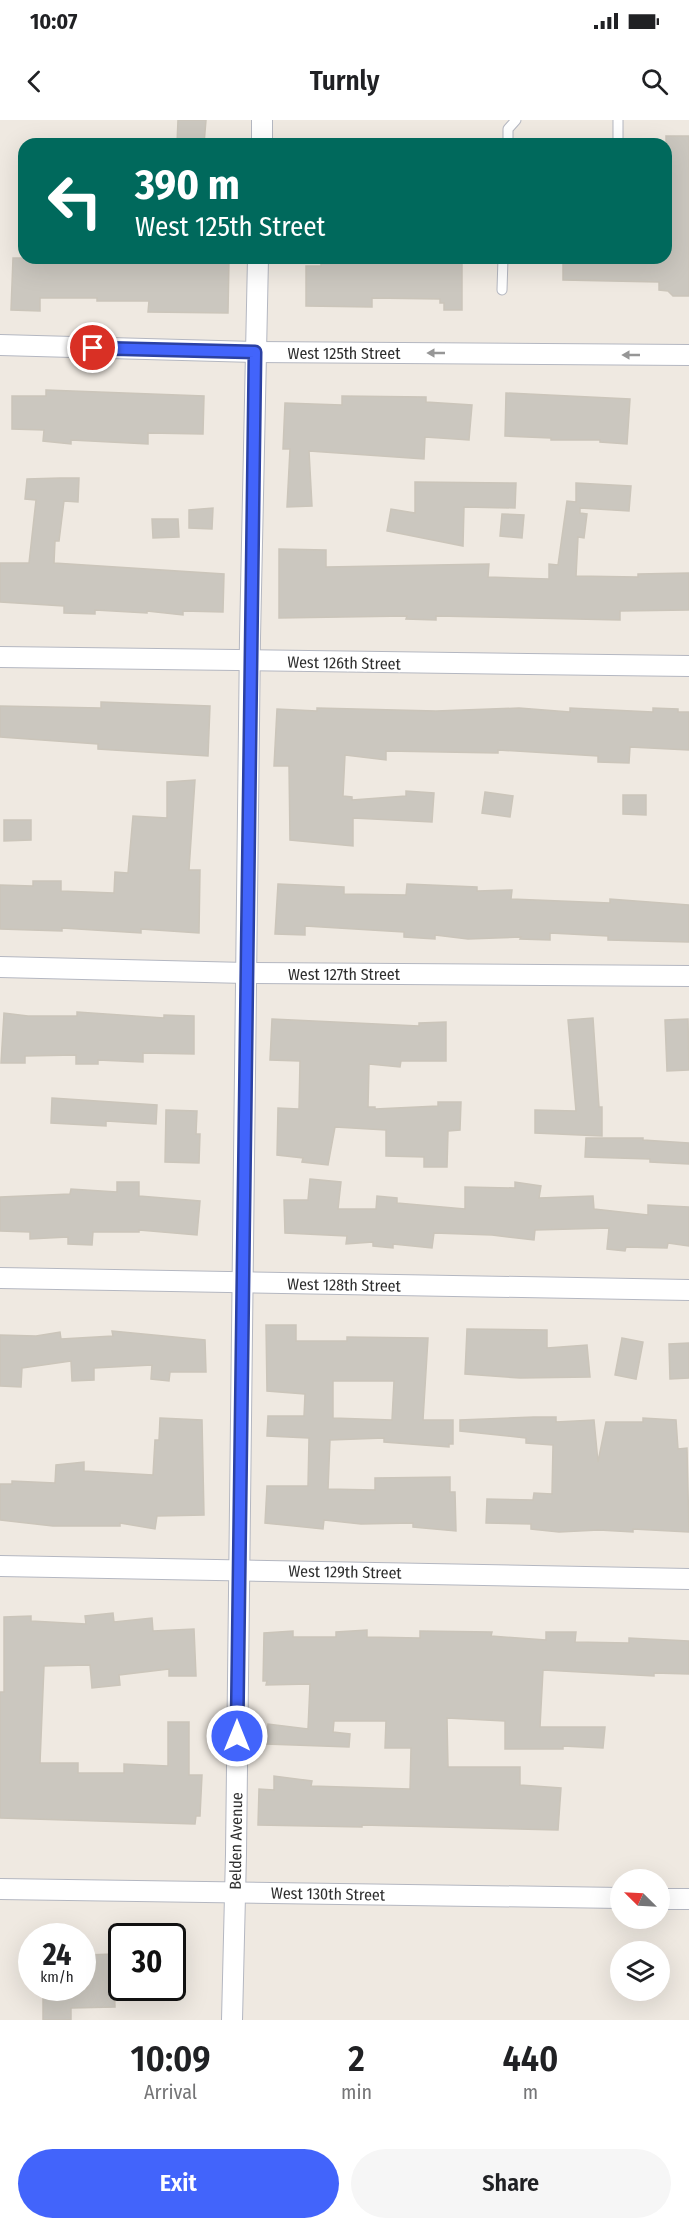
<!DOCTYPE html>
<style>
:root{--surface:#fff;--page:#f6f6f6;--text:#202124;--muted:#757577;--accent:#4264fb}
body{margin:0;font-family:"Fira Sans Condensed",sans-serif;background:var(--page);color:var(--text);height:100vh;display:flex;flex-direction:column;font-size:22px;white-space:nowrap}
*{box-sizing:border-box;margin:0}
p{font-size:20px;color:var(--muted)}
.icon{flex:none;width:33px;height:33px;fill:none;stroke:currentColor;stroke-width:2;stroke-linecap:round;stroke-linejoin:round}
.map{position:relative;height:1900px;overflow:hidden}
.drawer{display:flex;flex-direction:column;background:var(--surface);flex:1}
.drawer>*{flex:none}
.guide{position:absolute;left:18px;top:18px;width:654px;height:126px;border-radius:18px;box-shadow:0 6px 24px #0002;background:#00695c;color:#fff;overflow:hidden}
.needle{width:39px;rotate:294deg}
.buttons{position:absolute;left:610px;top:1749px;display:grid;gap:12px}
.buttons a{display:grid;place-items:center;width:60px;height:60px;border-radius:50%;background:var(--surface);box-shadow:0 6px 24px #0002;font-size:30px}
.speed{position:absolute;left:18px;top:1803px;display:flex;gap:12px;font-size:30px;font-weight:700;text-align:center}
.speed>*{display:grid;place-content:center;width:78px;height:78px;border-radius:50%;background:var(--surface);box-shadow:0 6px 24px #0002;line-height:1}
.speed small{font-size:15px;font-weight:400}
.speed .limit{border:3px solid #111;border-radius:9px;background:#fff;color:#111}
.pin{position:absolute;display:grid;place-items:center;width:51px;height:51px;color:#fff;margin:-26px;border:3px solid #fff;border-radius:50%;box-shadow:0 2px 6px #0007}
.me{position:absolute;width:66px;margin:-33px;rotate:0deg;stroke-linejoin:round;filter:drop-shadow(0 0 4px #0008)}
.turn{display:flex;align-items:center;gap:21px;height:126px;padding:0 18px;font-size:27px}
.turn .icon{width:78px;height:78px;stroke-width:2.5}
.turn b{display:block;font-size:42px;line-height:51px}
.eta{display:flex;justify-content:space-evenly;align-items:center;height:102px;text-align:center}
.eta b{font-size:36px;font-weight:600;line-height:42px}
.button{display:flex;gap:12px;margin-top:auto;padding:12px 18px}
.button a{flex:1;height:69px;border-radius:36px;background:var(--accent);color:#fff;font-size:24px;font-weight:600;line-height:69px;text-align:center}
.button a+a{background:var(--page);color:var(--text)}
.status{display:flex;justify-content:space-between;align-items:center;height:42px;padding:0 30px;background:var(--surface);direction:ltr}
.status svg{height:16px;fill:currentColor}
header{display:flex;justify-content:space-between;align-items:center;height:78px;padding:0 18px;background:var(--surface);font-size:27px;font-weight:600}
.map>svg:first-child{display:block}
</style>
<div class="status"><b>10:07</b><svg viewBox="0 0 49 12"><path d="M0 12V9h3v3zM5 12V6h3v6zM10 12V3h3v9zM15 12V0h3v12zM26 1h20v11H26zM47 4h2v5h-2z"/></svg></div>
<header><svg class="icon" aria-label="back" viewBox="0 0 24 24"><path d="M15 5l-7 7 7 7"/></svg>Turnly<svg class="icon" aria-label="search" viewBox="0 0 24 24"><circle cx="10" cy="10" r="6"/><path d="M15 15l6 6"/></svg></header>
<div class="map">
<svg width="689" height="1900" viewBox="0 0 689 1900">
<rect width="100%" height="100%" fill="#efe9e1"/>
<g fill="#cbc7bf" stroke="#cbc5ba" stroke-width="1.5" fill-rule="evenodd">
<polygon points="178,0 206,0 204,24 177,24"/>
<polygon points="666,16 689,16 689,176 673,176 668,171 659,170 659,162 563,160 563,138 666,138"/>
<polygon points="13,138 42,138 42,142 97,143 151,140 197,143 197,138 229,138 228,193 148,192 149,181 97,181 97,178 40,178 40,191 11,190"/>
<polygon points="346,138 459,138 459,142 462,142 462,190 444,190 444,183 440,183 440,179 372,178 372,187 306,186 306,146 321,146 321,141 346,141"/>
<polygon points="46,270 204,276 203,314 148,313 148,324 71,320 71,324 43,321 44,310 12,309 12,276 46,276"/>
<polygon points="506,273 630,279 627,324 600,322 600,320 551,320 551,318 505,316"/>
<polygon points="342,276 426,277 426,282 472,285 469,320 425,317 424,339 309,331 312,386 287,387 290,329 283,329 285,283 342,285"/>
<polygon points="60,358 79,358 78,382 64,381 59,421 55,421 54,443 224,454 223,492 183,491 183,495 147,491 147,493 95,490 95,494 64,493 64,486 0,482 0,443 29,443 36,380 25,379 27,359"/>
<polygon points="415,362 516,363 515,388 464,387 463,426 387,411 391,389 415,393"/>
<polygon points="576,363 631,366 629,391 580,388 580,393 587,394 584,418 578,417 576,456 638,457 638,454 689,453 689,490 620,491 620,500 436,496 436,500 406,499 407,496 279,498 279,429 326,430 326,447 489,444 488,457 549,459 549,444 558,445 567,381 576,382"/>
<polygon points="213,388 212,409 189,408 189,390"/>
<polygon points="502,394 524,395 522,418 500,416"/>
<polygon points="152,399 178,399 179,417 153,418"/>
<polygon points="101,582 210,586 208,636 98,629 98,624 0,617 0,586 101,588"/>
<polygon points="317,588 436,591 519,588 570,592 570,588 653,592 653,588 678,589 678,592 689,592 689,630 630,627 629,643 598,642 598,636 498,630 498,633 386,631 386,640 345,635 343,676 352,677 352,680 406,676 406,671 434,673 432,702 353,698 353,726 290,720 289,646 274,646 277,589 317,591"/>
<polygon points="195,660 189,750 200,750 199,813 141,809 141,813 62,808 62,811 0,809 0,765 33,766 33,761 61,761 61,771 114,773 115,752 128,753 133,696 167,698 167,662"/>
<polygon points="485,672 513,676 510,697 482,693"/>
<polygon points="623,675 646,675 646,695 623,694"/>
<polygon points="4,700 31,700 31,720 4,721"/>
<polygon points="278,764 344,767 344,774 406,775 407,764 477,767 477,771 512,770 511,779 610,783 610,779 689,785 689,822 608,820 608,816 550,813 550,820 520,819 521,817 468,819 435,815 435,819 404,817 404,812 305,806 305,815 275,814"/>
<polygon points="77,892 164,898 164,895 194,896 194,934 143,933 143,942 98,940 98,944 76,944 76,935 25,936 25,943 1,943 4,893 28,896 77,896"/>
<polygon points="593,898 599,987 602,987 602,1016 535,1013 535,990 576,991 568,900"/>
<polygon points="272,899 419,906 419,903 446,902 446,941 401,941 400,947 369,944 368,987 375,987 375,989 438,986 438,982 461,982 460,1010 448,1011 447,1047 424,1047 424,1037 386,1036 386,1010 335,1007 328,1045 302,1042 303,1038 277,1035 278,988 299,989 300,941 270,940"/>
<polygon points="688,899 689,950 667,951 665,900"/>
<polygon points="52,978 157,985 156,1004 106,1001 106,1006 51,1003"/>
<polygon points="166,990 197,991 196,1014 200,1014 199,1043 165,1042"/>
<polygon points="586,1018 643,1018 643,1020 689,1023 689,1044 650,1042 650,1039 585,1037"/>
<polygon points="310,1059 341,1062 338,1089 376,1089 377,1076 397,1078 397,1083 465,1089 465,1067 515,1068 515,1062 541,1066 539,1078 593,1076 594,1089 648,1095 648,1085 689,1087 689,1126 668,1123 667,1128 626,1127 625,1131 607,1129 609,1108 535,1110 534,1120 492,1115 434,1113 432,1128 393,1124 393,1128 373,1126 373,1122 346,1124 347,1116 285,1113 284,1080 308,1080"/>
<polygon points="117,1062 139,1062 139,1076 200,1081 197,1115 139,1110 139,1112 93,1112 92,1125 68,1124 68,1117 30,1119 30,1112 0,1111 0,1077 70,1074 71,1069 117,1072"/>
<path d="M 266,1205 L 296,1205 L 296,1221 L 347,1221 L 347,1217 L 428,1218 L 423,1300 L 453,1300 L 453,1324 L 449,1324 L 449,1327 L 384,1322 L 384,1318 L 330,1320 L 328,1369 L 375,1370 L 375,1358 L 450,1357 L 450,1372 L 455,1372 L 456,1411 L 413,1407 L 413,1403 L 361,1404 L 324,1400 L 323,1409 L 265,1403 L 267,1366 L 308,1366 L 309,1318 L 267,1316 L 268,1296 L 304,1296 L 305,1274 L 267,1271 ZM 333,1261 L 394,1261 L 392,1300 L 333,1298 Z"/>
<polygon points="467,1209 547,1210 547,1228 587,1225 590,1257 520,1258 465,1254"/>
<polygon points="112,1211 205,1220 206,1252 170,1252 169,1261 151,1259 152,1245 94,1248 94,1260 72,1261 71,1241 22,1248 21,1267 0,1266 0,1215 36,1216 60,1212 61,1219 113,1216"/>
<polygon points="622,1218 643,1222 636,1259 615,1255"/>
<polygon points="689,1223 689,1258 670,1259 669,1224"/>
<polygon points="534,1297 556,1297 556,1302 594,1300 598,1342 606,1302 643,1302 643,1298 676,1300 678,1329 687,1328 689,1412 633,1409 633,1412 599,1410 559,1412 531,1409 531,1404 486,1403 487,1379 533,1380 534,1373 552,1374 553,1325 526,1323 526,1318 460,1311 460,1300"/>
<polygon points="160,1298 202,1300 204,1395 157,1396 155,1409 120,1403 120,1406 53,1406 0,1400 0,1364 12,1364 12,1361 55,1363 56,1345 84,1342 84,1351 153,1355 155,1320 159,1320"/>
<polygon points="113,1493 114,1502 152,1498 153,1511 194,1509 196,1556 169,1556 169,1549 119,1555 120,1565 92,1568 90,1545 44,1546 40,1643 78,1643 78,1653 124,1653 124,1644 168,1646 168,1602 189,1602 189,1655 202,1655 200,1696 196,1696 195,1704 0,1698 0,1572 4,1572 4,1497 31,1496 31,1501 86,1504 85,1496"/>
<polygon points="367,1510 367,1517 420,1518 420,1511 492,1512 491,1516 546,1520 546,1512 576,1512 575,1522 629,1523 629,1518 689,1521 689,1554 654,1553 654,1556 543,1550 540,1607 605,1607 603,1628 563,1626 563,1629 505,1629 505,1601 447,1598 448,1647 520,1647 520,1665 561,1668 558,1710 362,1705 362,1707 258,1705 259,1669 274,1670 274,1656 312,1661 311,1666 410,1669 411,1628 385,1628 386,1601 334,1601 333,1612 350,1614 349,1627 266,1624 268,1604 308,1609 310,1564 266,1565 267,1561 263,1561 264,1513 293,1511 293,1517 336,1517 336,1512"/>
<polygon points="113,1834 115,1887 71,1888 71,1900 43,1900 43,1868 87,1868 86,1835"/>
</g>
<g fill="none" stroke-linecap="round" stroke-linejoin="round">
<defs>
<g id="service">
<polyline points="618,0 618,24"/>
<polyline points="508,24 508,9 516,0"/>
<polyline points="502,170 503,138"/>
</g>
<g id="minor">
<polyline points="262,24 262,0"/>
<polyline points="0,225 255,232 689,235"/>
<polyline points="0,537 689,546"/>
<polyline points="0,847 246,853 689,856"/>
<polyline points="0,1158 689,1170"/>
<polyline points="0,1446 689,1459"/>
<polyline points="0,1769 621,1778"/>
<polyline points="660,1779 689,1779"/>
<polyline points="232,1900 236,1734 250,518 258,138"/>
</g>
</defs>
<use href="#service" stroke="#b4b7c1" stroke-width="11"/>
<use href="#minor" stroke="#b4b7c1" stroke-width="22"/>
<use href="#service" stroke="#fff" stroke-width="9"/>
<use href="#minor" stroke="#fff" stroke-width="20"/>
</g>
<defs><path id="oneway-solid" d="M-6-.8H1V-3.2L6.5 0L1 3.2V.8H-6Z" transform="scale(1.5)"/></defs>
<g fill="#969696">
<use href="#oneway-solid" transform="translate(436 233) rotate(-180)"/>
<use href="#oneway-solid" transform="translate(631 235) rotate(-180)"/>
</g>
<g fill="none" stroke-linecap="round" stroke-linejoin="round">
<defs>
<polyline id="route" points="93,228 255,232 237,1616"/>
</defs>
<use href="#route" stroke="#2b41a3" stroke-width="15"/>
<use href="#route" stroke="#4264fb" stroke-width="10"/>
</g>
<g text-anchor="middle" dominant-baseline="central" stroke-width="5" stroke-linejoin="round" paint-order="stroke">
<g font-size="16" fill="#2e2e2e" stroke="#fff">
<text x="344" y="233">West 125th Street</text>
<text transform="translate(344 543) rotate(1)">West 126th Street</text>
<text x="344" y="854">West 127th Street</text>
<text transform="translate(344 1165) rotate(1)">West 128th Street</text>
<text transform="translate(345 1452) rotate(1)">West 129th Street</text>
<text transform="translate(236 1721) rotate(-89)">Belden Avenue</text>
<text transform="translate(328 1774) rotate(1)">West 130th Street</text>
</g>
</g>
</svg>
<div class="buttons">
<a><svg class="needle" viewBox="-14 -14 28 28"><path d="M0-13l5 13h-10z" fill="#e53935"/><path d="M0 13l5-13h-10z" fill="#757577"/></svg></a>
<a><svg class="icon" aria-label="layers" viewBox="0 0 24 24"><path d="M12 4l9 5-9 5-9-5zM3 14l9 5 9-5"/></svg></a>
</div>
<div class="speed"><div>24<small>km/h</small></div><div class="limit">30</div></div>
<div class="pin" style="left:93px;top:228px;background:#d93025"><svg class="icon" aria-label="arrive" viewBox="0 0 24 24"><path d="M6 21V4h12l-3 4 3 4H6"/></svg></div>
<svg class="me" style="left:237px;top:1616px" viewBox="-20 -20 40 40"><circle r="17" fill="#4264fb" stroke="#fff" stroke-width="3"/><path d="M0-11L8 9 0 5-8 9z" fill="#fff"/></svg>
<div class="guide">
<div class="turn"><svg class="icon" aria-label="left" viewBox="0 0 24 24"><path d="M17 20v-9H6M10 6l-5 5 5 5"/></svg><div><b>390 m</b>West 125th Street</div></div>
</div>
</div>
<section class="drawer">
<div class="eta">
<div><b>10:09</b><p>Arrival</p></div>
<div><b>2</b><p>min</p></div>
<div><b>440</b><p>m</p></div>
</div>
<div class="button"><a>Exit</a><a>Share</a></div>
</section>
